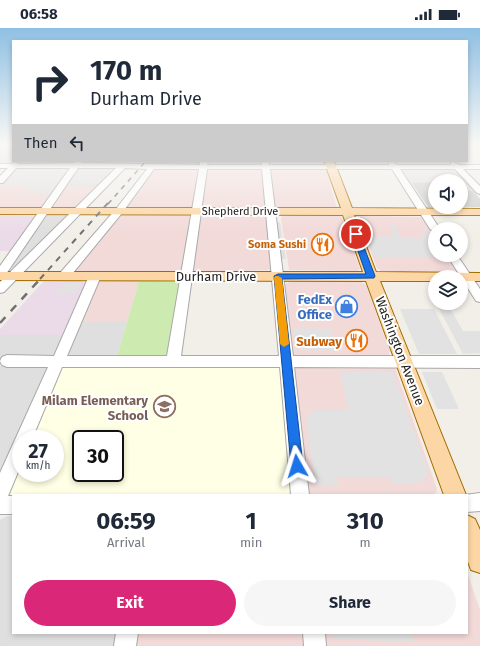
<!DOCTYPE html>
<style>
:root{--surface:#fff;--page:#f6f6f7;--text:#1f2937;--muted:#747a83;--accent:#db2777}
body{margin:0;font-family:"Fira Sans",sans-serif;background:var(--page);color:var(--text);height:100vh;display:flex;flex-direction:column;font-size:15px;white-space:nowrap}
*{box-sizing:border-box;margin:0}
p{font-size:13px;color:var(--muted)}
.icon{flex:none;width:22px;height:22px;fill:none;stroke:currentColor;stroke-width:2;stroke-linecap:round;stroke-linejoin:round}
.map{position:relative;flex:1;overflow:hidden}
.side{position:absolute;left:12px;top:466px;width:456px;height:140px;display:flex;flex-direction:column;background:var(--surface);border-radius:0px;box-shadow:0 2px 6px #0003}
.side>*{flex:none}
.hud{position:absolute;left:12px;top:12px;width:456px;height:122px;border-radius:0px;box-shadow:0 2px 6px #0003;background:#fff;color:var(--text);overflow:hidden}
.controls{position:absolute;left:428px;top:146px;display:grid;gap:8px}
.controls a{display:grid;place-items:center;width:40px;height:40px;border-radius:50%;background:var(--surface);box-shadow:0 2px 6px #0003;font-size:20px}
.speed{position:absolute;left:12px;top:402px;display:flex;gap:8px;font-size:20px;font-weight:700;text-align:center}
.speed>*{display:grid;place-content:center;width:52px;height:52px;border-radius:50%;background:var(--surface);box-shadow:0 2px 6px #0003;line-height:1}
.speed small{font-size:10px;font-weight:400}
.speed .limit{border:2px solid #111;border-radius:6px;background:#fff;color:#111}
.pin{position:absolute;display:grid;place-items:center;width:34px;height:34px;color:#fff;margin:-17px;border:2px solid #fff;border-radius:50%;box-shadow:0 1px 4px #0007}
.me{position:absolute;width:44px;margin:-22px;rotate:354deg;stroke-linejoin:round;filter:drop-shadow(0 0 3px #0008)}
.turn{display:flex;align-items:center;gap:14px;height:84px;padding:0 12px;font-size:18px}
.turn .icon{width:52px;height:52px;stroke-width:2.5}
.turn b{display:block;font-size:28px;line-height:34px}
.then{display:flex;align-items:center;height:38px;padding:0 12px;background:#0003;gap:8px;font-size:15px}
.eta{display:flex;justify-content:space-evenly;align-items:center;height:68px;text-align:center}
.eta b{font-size:24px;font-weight:700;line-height:28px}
.action{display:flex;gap:8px;margin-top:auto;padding:8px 12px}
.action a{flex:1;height:46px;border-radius:24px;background:var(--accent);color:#fff;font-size:16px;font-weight:700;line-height:46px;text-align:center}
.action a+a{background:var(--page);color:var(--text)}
.status{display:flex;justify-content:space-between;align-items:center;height:28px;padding:0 20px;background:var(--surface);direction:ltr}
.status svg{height:11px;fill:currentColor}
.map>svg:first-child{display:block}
</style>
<div class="status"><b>06:58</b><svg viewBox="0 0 49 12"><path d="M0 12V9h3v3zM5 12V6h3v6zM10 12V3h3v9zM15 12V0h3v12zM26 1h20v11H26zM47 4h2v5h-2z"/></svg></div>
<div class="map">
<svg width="480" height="618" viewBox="0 0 480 618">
<rect width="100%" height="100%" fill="#f2efe9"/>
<g fill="#e0dfdf">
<polygon points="77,140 117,140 101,159 64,159"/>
<polygon points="48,187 70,187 15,241 13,240 11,237 45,188"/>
<polygon points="79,294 127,294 116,332 65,329"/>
<polygon points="0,307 65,307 54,329 47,331 0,331"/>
<polygon points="0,338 45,338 49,341 0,452"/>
<polygon points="7,488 13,488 13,605 120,605 118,618 0,618 0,492"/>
</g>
<g fill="#f2dad9">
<polygon points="207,133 262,133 263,136 260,137 207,137"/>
<polygon points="71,139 43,179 0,180 0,156 14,141"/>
<polygon points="199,140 192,180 125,179 154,141"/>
<polygon points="207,140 263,141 266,180 201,180 206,141"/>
<polygon points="323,140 326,142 337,180 277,180 274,179 270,141"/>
<polygon points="64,159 101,159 76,180 53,180"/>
<polygon points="263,186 266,188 271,242 197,244 193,242 199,189 201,187"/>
<polygon points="120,187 186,187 190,188 182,241 178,243 75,243 74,242"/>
<polygon points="284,187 340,188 342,189 360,241 357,243 289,242 281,190"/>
<polygon points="361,188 422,189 435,207 435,227 448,227 456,242 452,244 381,243 377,240 358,190"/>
<polygon points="104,252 139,253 127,294 79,294 97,254"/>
<polygon points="359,253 366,257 390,323 388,329 292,330 284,258 285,256 290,254"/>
<polygon points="296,338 392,339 395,340 437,461 436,465 431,467 309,467 305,461 293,339"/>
<polygon points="467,544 480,582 480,618 327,618 325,605 467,605"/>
<polygon points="137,605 307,605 308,618 134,618"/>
</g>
<g fill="#ebdbe8">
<polygon points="0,117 13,117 13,133 16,133 13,136 0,137"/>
<polygon points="0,187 37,188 13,223 0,223"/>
<polygon points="44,253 81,253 86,255 65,307 0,307 0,301"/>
</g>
<path fill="#ffffe5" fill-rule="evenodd" d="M 66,338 L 276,338 L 281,340 L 293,467 L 13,467 L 13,471 L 8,467 L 21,429 L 21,445 L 55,445 L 55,411 L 29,411 L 59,342 ZM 81,411 L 115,411 L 115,445 L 81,445 Z"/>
<path fill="#d0d0d0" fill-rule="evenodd" d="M 402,141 L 454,141 L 480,171 L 480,179 L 428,179 ZM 435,153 L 461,153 L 461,179 L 435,179 Z"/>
<polygon fill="#c7c7b4" points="147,133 200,133 199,136 196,137 144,137"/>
<polygon fill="#cdebb0" points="139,253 176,254 180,256 168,329 116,332"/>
<g fill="#e2e2e2">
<polygon points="70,140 53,165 25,165 30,159 1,159 18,141"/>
<polygon points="402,141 454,141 473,163 461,163 461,153 412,155"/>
<polygon points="276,194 280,194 286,231 281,231"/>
<polygon points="389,196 394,196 401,209 425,209 421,201 427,201 435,214 435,227 443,227 444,229 374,229 366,209 394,208"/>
<polygon points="64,255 81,255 76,265 57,265"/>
<polygon points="436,275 447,275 463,303 480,303 480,325 463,326"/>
<polygon points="400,281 434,281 457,326 419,326"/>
<polygon points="293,300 331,301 336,323 296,322"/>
<polygon points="340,344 393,344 429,446 421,454 396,456 387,449 337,449 338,458 315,458 306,389 313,382 348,382"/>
<polygon points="422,344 442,344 459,381 437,381"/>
<polygon points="332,605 411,605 413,614 333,611"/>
</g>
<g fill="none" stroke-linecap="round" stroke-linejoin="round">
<defs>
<g id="minor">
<path d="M 75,133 L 83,133 L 81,135 L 200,137 L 200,133 L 208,133 L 207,137 L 262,137 L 261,133 L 269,133 L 269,137 L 389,137 L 389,133 L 393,133 L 397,137 L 451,137 L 451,134 L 454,134 L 459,137 L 480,137 L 480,141 L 463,141 L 480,158 L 480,166 L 477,165 L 455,141 L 400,141 L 440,201 L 435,201 L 435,204 L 430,201 L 392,141 L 270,141 L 293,328 L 480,328 L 480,340 L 294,339 L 309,467 L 291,467 L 280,339 L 62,339 L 32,411 L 21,411 L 21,437 L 8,468 L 13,468 L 13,486 L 0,486 L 0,445 L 48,339 L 7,339 L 2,337 L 0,333 L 2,329 L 7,327 L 54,328 L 89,248 L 91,245 L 99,245 L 101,248 L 67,328 L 167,328 L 199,141 L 154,141 L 122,185 L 68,251 L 60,251 L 58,248 L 60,245 L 116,181 L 147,141 L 125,140 L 4,264 L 0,265 L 0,254 L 116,140 L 78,140 L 4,249 L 0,250 L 0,238 L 70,140 L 16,140 L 3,155 L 0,155 L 0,148 L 8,140 L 0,140 L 0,136 L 12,136 L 16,134 L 19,136 L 74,135 ZM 207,141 L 262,141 L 279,328 L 181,328 Z"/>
<polygon points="447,227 457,227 480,261 480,274 476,273"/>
<polygon points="480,465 480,483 467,484 467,467 464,467"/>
<polygon points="116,605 138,605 136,618 114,618"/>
<polygon points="303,605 325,605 326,618 304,618"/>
</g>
<g id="major">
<polygon points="324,133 334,133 352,180 480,181 480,187 354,187 376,244 480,245 480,253 461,253 461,249 435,249 435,253 380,253 466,467 444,467 366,253 0,252 0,244 363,244 343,187 0,186 0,180 341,180"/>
<polygon points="467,487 475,491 480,502 480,545 471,542 467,531"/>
</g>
</defs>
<use href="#minor" stroke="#a9a9a9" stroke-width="2"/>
<use href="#major" stroke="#a06b00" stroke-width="2"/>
<use href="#minor" fill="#fff" fill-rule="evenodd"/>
<use href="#major" fill="#fcd6a4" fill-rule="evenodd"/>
<polyline stroke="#707070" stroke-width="1.5" stroke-dasharray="5 5" stroke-linecap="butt" points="108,176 146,133"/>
<polyline stroke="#707070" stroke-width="2" stroke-dasharray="6 6" stroke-linecap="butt" points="40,251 108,175"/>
<polyline stroke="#707070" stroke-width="2.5" stroke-dasharray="8 8" stroke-linecap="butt" points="0,295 41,250"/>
</g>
<linearGradient id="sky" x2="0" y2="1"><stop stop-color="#8fc0e4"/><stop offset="0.57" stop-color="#f9f8f5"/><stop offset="1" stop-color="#f9f8f5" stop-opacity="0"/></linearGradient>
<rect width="480" height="204" fill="url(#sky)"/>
<polygon fill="#1a73e8" stroke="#114b97" points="356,204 359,206 375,248 374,250 282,251 303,438 301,443 297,444 293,443 291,438 274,248 278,246 366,246 352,206"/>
<polygon fill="#f59e0b" points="275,248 278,248 282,250 289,316 284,319 280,316 274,250"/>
<defs>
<symbol id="restaurant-ring" viewBox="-11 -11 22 22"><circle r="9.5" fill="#fff" stroke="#e8710a" stroke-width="1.5"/><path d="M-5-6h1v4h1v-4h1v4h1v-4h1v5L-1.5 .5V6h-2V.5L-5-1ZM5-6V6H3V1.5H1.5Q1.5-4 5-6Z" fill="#e8710a"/></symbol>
<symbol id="shop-ring" viewBox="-11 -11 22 22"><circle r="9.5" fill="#fff" stroke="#3f7fe0" stroke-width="1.5"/><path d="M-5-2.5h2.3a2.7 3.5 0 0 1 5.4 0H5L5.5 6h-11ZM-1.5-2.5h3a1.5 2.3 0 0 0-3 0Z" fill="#3f7fe0"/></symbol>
<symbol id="school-ring" viewBox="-11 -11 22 22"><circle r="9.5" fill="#fff" stroke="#8d6e63" stroke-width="1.5"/><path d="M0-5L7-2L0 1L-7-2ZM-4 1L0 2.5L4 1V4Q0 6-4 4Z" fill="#8d6e63"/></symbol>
</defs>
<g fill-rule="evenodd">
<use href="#restaurant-ring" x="310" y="204" width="25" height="25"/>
<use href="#shop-ring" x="334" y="266" width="25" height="25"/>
<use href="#restaurant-ring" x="344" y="300" width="25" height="25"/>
<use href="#school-ring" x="152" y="366" width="25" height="25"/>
</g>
<g text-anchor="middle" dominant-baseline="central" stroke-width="4" stroke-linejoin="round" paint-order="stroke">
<g font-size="11" fill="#222" stroke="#fff">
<text x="240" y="183">Shepherd Drive</text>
</g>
<g font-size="11" font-weight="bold" fill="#c56008" stroke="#fff" text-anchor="end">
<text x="306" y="216">Soma Sushi</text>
</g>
<g font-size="13" fill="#222" stroke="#fff">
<text x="216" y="248">Durham Drive</text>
<text transform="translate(400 323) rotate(69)">Washington Avenue</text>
</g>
<g font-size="13" font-weight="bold" fill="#366cbe" stroke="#fff" text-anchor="end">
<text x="332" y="271">FedEx<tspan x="332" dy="15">Office</tspan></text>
</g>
<g font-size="13" font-weight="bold" fill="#c56008" stroke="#fff" text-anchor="end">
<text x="342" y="313">Subway</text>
</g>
<g font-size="13" font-weight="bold" fill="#785e54" stroke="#fff" text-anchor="end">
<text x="148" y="372">Milam Elementary<tspan x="148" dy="15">School</tspan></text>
</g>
</g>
</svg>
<div class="controls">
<a><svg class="icon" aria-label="sound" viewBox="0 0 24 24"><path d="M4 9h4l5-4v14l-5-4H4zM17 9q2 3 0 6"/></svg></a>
<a><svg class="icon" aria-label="search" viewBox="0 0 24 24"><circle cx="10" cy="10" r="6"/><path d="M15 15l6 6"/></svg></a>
<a><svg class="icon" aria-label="layers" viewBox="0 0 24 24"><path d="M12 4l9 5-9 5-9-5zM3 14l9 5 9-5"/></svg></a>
</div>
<div class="speed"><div>27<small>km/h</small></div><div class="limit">30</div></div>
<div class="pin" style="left:356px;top:206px;background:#d93025"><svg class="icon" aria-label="arrive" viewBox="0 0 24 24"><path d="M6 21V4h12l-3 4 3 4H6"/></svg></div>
<svg class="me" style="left:297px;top:438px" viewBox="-20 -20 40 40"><path d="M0-17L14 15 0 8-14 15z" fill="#1a73e8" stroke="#fff" stroke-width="4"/></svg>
<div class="hud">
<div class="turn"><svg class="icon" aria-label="right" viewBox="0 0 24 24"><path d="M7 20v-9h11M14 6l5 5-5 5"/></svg><div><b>170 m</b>Durham Drive</div></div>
<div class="then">Then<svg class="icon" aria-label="left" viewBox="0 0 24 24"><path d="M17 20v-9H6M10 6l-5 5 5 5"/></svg></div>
</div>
<section class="side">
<div class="eta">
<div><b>06:59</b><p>Arrival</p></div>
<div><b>1</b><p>min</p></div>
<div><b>310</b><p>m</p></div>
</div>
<div class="action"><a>Exit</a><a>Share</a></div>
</section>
</div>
